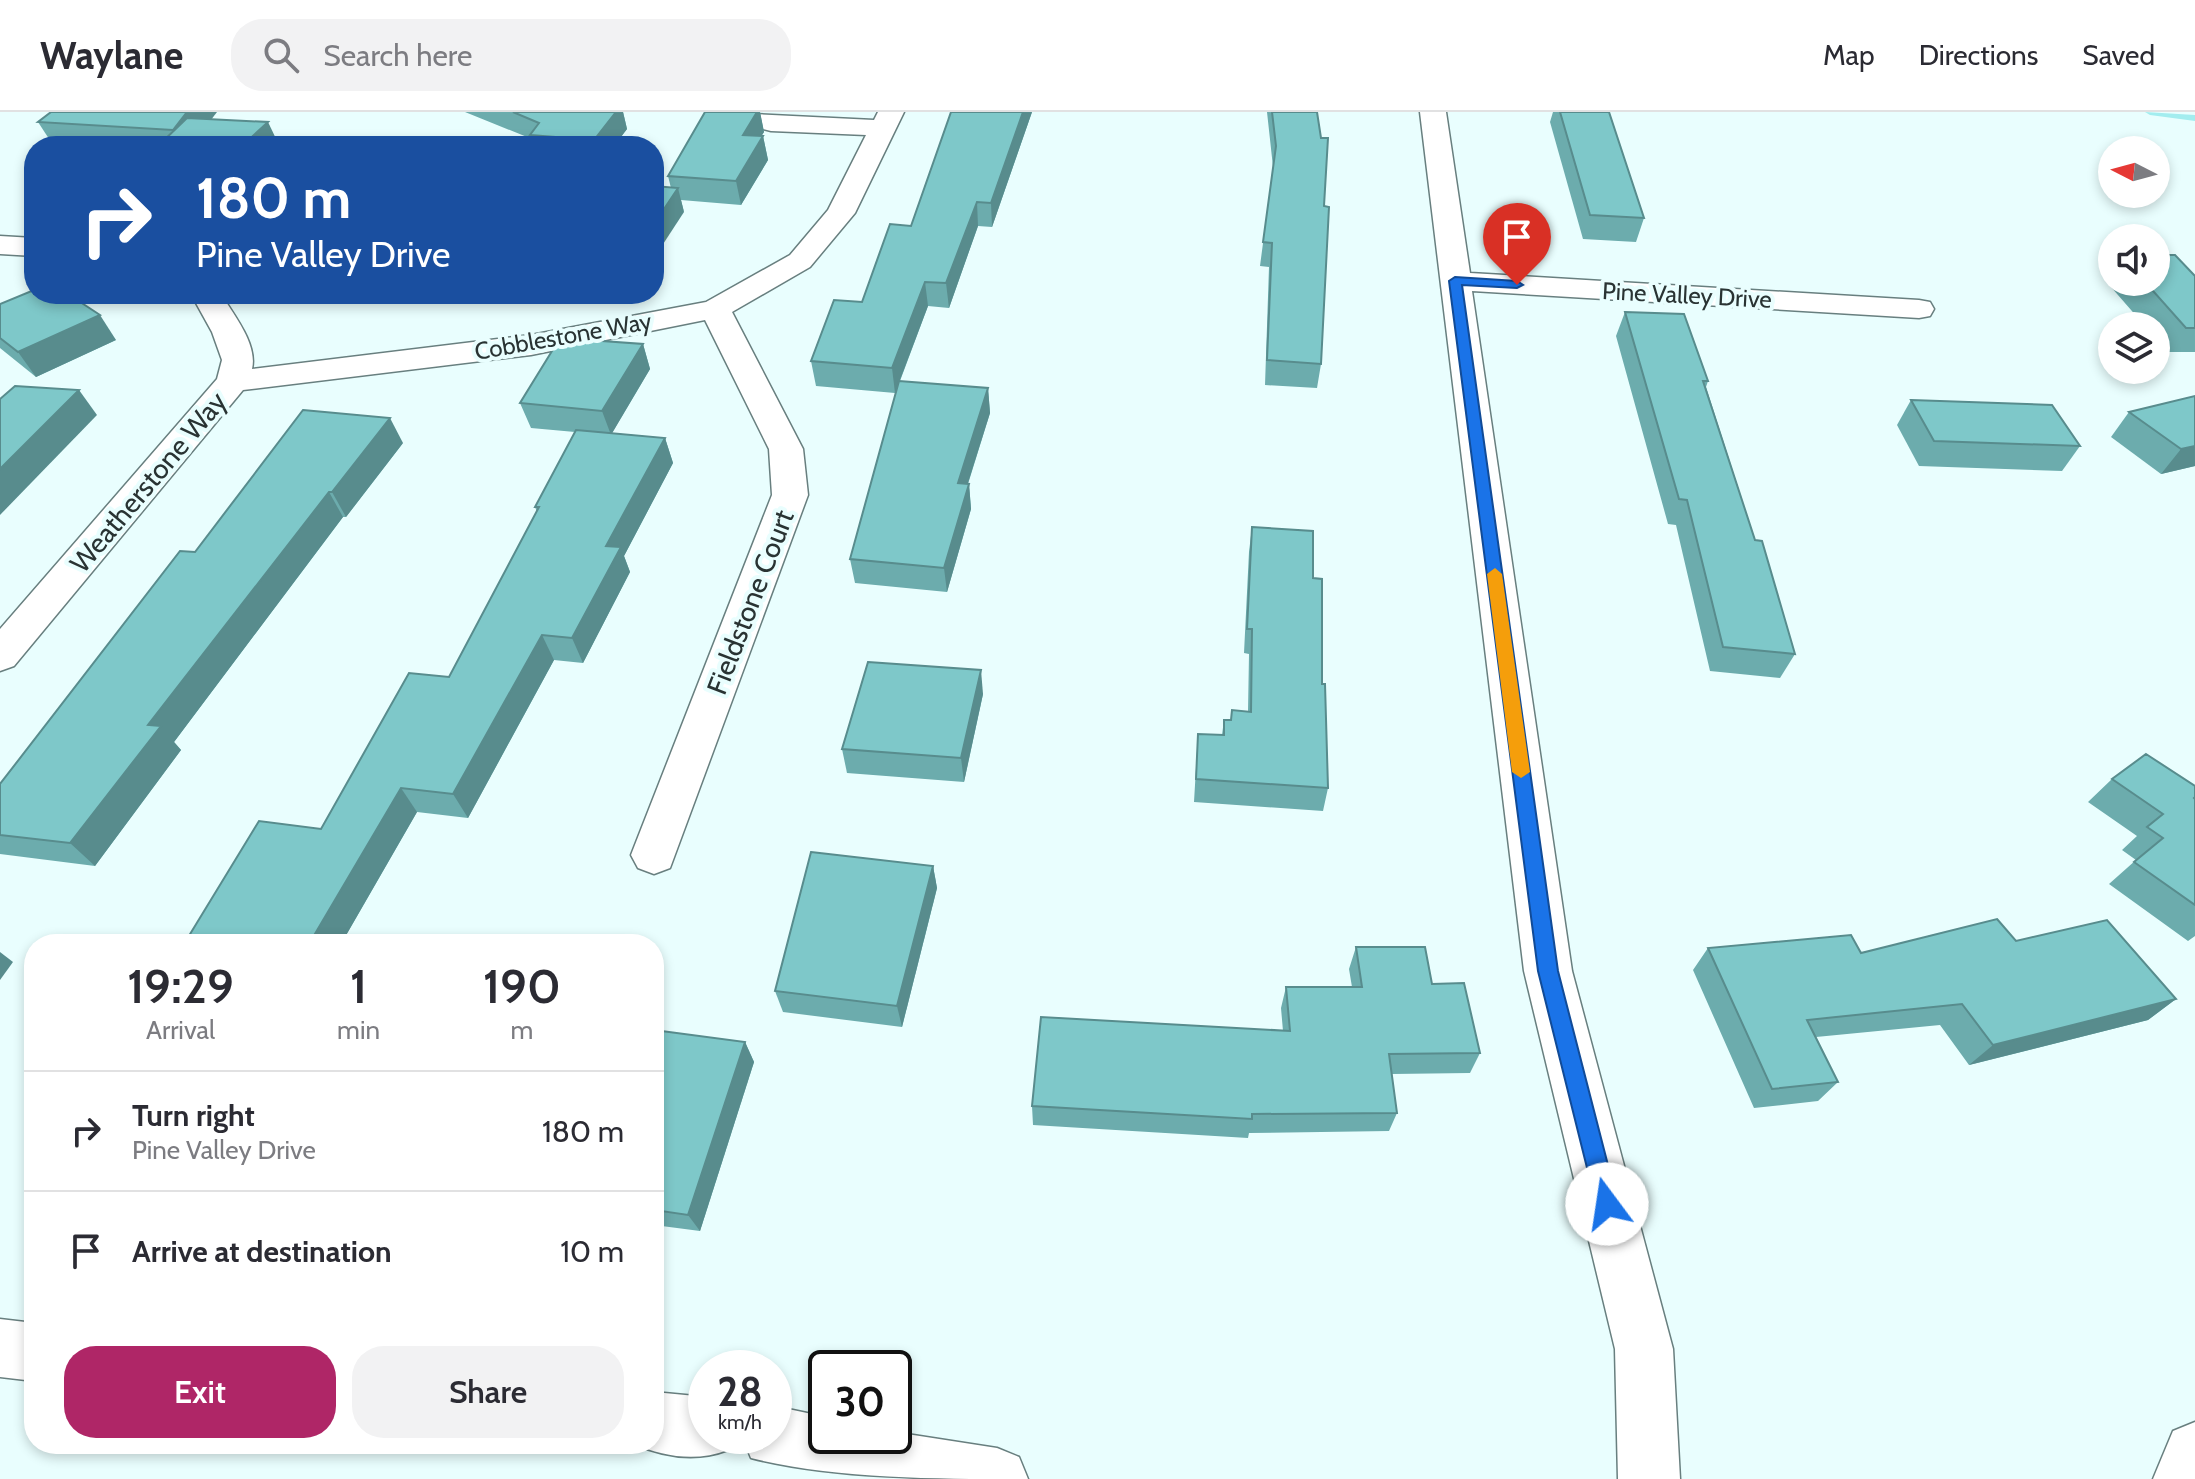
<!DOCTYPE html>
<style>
:root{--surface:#fff;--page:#f2f2f3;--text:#2b2b33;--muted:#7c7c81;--line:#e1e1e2;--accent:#af2667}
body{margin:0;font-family:Cabin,sans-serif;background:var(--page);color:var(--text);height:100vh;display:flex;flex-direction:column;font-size:30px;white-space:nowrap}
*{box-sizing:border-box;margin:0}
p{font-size:26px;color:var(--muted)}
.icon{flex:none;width:44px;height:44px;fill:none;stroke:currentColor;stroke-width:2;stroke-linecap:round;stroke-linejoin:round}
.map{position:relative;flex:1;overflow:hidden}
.drawer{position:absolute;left:24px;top:822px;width:640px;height:520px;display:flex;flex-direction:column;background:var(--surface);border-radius:32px;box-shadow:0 4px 12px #0003}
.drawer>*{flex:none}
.guide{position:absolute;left:24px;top:24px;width:640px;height:168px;border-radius:32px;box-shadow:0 4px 12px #0003;background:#1a4fa0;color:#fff;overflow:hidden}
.needle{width:52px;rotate:276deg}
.controls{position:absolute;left:2098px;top:24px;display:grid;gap:16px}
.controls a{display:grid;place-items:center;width:72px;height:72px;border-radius:50%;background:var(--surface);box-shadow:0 4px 12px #0003;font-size:40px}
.speed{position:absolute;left:688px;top:1238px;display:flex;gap:16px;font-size:40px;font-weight:700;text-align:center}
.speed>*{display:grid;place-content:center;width:104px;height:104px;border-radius:50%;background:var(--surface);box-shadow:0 4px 12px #0003;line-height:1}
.speed small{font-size:20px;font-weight:400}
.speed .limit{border:4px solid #111;border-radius:12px;background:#fff;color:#111}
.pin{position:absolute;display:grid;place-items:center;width:68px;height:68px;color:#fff;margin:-82px -34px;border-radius:50% 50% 50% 0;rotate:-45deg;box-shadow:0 0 8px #0007}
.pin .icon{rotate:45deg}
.me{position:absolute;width:88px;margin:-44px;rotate:346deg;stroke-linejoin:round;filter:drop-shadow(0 0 6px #0008)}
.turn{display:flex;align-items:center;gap:28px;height:168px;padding:0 40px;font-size:36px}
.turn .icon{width:104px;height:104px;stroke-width:2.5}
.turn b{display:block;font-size:56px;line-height:68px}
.eta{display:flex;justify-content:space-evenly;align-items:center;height:136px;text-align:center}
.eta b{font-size:48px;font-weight:600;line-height:56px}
.primary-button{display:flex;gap:16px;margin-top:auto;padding:16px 40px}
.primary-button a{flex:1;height:92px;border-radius:32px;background:var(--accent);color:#fff;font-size:32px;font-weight:600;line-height:92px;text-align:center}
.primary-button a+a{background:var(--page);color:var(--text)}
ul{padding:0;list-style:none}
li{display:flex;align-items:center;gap:24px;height:120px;padding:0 40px;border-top:2px solid var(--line)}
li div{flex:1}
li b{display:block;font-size:30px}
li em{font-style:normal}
header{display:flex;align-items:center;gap:48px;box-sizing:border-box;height:112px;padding:0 40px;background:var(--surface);border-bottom:2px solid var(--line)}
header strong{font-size:38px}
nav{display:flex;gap:44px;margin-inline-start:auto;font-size:28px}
.search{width:560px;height:72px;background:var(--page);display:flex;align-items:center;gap:20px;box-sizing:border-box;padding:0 28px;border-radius:32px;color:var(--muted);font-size:30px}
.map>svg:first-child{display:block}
</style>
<header>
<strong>Waylane</strong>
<div class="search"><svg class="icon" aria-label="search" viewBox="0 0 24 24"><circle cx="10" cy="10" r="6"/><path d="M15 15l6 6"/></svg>Search here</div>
<nav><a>Map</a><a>Directions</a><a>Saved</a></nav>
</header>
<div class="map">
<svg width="2195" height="1367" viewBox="0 0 2195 1367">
<rect width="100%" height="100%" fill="#e9fefe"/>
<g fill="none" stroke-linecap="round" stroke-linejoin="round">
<polygon fill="#a3edef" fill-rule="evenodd" points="2145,0 2195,3 2195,9 2150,3"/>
<defs>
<g id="minor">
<path d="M 711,0 L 874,8 L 878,0 L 904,0 L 855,101 L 810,155 L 732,200 L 803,337 L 808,383 L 670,756 L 654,762 L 638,756 L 631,743 L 772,383 L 769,337 L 705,208 L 531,243 L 243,278 L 14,554 L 0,559 L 0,517 L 217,267 L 222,248 L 212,220 L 191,182 L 221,182 C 233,202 258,232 252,257 L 531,223 L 706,190 L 790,143 L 828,98 L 866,23 L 771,19 L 715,5 Z"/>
<polygon points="1420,0 1446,0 1470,161 1919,188 1930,190 1934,197 1930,204 1919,206 1472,179 1572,859 1673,1237 1680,1367 1618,1367 1615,1237 1524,859"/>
<polygon points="0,124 34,126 34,144 0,142"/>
</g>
<g id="tertiary">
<polygon points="0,1207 34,1211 34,1269 0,1265"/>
<path d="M 654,1280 L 706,1285 L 706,1324 L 733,1324 L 728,1338 C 697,1350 664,1345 634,1332 L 654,1332 Z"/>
<path d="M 774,1294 L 826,1305 L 826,1324 L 894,1324 L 894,1320 L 997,1336 L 1019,1345 L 1028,1367 C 940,1367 833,1367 751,1346 L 742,1324 L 774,1324 Z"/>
<polygon points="2195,1310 2195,1367 2153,1367 2173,1319"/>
</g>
</defs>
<use href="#minor" stroke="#687f7f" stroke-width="3"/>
<use href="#tertiary" stroke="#687f7f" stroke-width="3"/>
<use href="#minor" fill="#fff" fill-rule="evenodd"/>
<use href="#tertiary" fill="#fff" fill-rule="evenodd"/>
</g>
<g fill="#6cacad">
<polygon points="465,0 623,0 627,17 614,34 534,34 532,27"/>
<polygon points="705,0 760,0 764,20 761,24 763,24 768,48 741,93 681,88 684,100 671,76 668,64"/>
<polygon points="951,0 1032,0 992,115 978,114 949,196 928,194 900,269 988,276 990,301 968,372 969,372 971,397 947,480 855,471 850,447 898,273 895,281 816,274 811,249 862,190 911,114"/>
<polygon points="1267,0 1317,0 1324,94 1321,252 1317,276 1265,273 1269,155 1260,154 1273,55"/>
<polygon points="1553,0 1609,0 1644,106 1636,130 1583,127 1550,10"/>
<polygon points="211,7 279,33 278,34 53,33 38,10"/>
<polygon points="2112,156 2112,170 2156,170 2195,164 2195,240 2168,240 2156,226 2156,214 2145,214 2104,167"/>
<polygon points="0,192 116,228 36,265 0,236"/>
<polygon points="1625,200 1708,269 1706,275 1755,428 1795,542 1780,566 1710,559 1676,413 1668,412 1616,224"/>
<polygon points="643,232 650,257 612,321 665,326 673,351 624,444 630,460 583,551 554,548 468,706 417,700 341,832 184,832 321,717 449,565 537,400 535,395 575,320 531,316 520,291"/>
<polygon points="2195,284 2195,354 2161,362 2111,325 2129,300"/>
<polygon points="1911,288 2080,334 2062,359 1919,354 1897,313"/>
<polygon points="403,331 346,405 343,405 174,630 181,638 95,754 0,742 0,672 195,440"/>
<polygon points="1252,415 1313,466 1322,572 1328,676 1323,699 1194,690 1198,622 1222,623 1224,608 1231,608 1232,598 1248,600 1249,542 1244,541 1249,440"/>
<polygon points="983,582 964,670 847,661 842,637"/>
<polygon points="2112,667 2195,687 2195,824 2188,829 2109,772 2136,748 2122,738 2137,724 2088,690"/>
<polygon points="933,754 937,776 902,915 783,900 775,879"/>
<polygon points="2016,829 2176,887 2148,908 1969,953 1940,913 1816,925 1838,970 1818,989 1754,996 1693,858 1708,836 1861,841"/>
<polygon points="1356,835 1432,872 1480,941 1470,961 1392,962 1397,1001 1389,1019 1249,1021 1248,1026 1033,1013 1032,994 1283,919 1281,896 1286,875 1352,875 1349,857"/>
<polygon points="654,918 745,930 754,950 700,1119 654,1113"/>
</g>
<g fill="#588c8d">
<polygon points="187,0 217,0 191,34 182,34 173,18"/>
<polygon points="616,0 623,0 627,17 614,34 596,34 594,28"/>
<polygon points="757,0 760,0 764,20 748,46 743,23"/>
<polygon points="1023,0 1032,0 992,115 991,91"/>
<polygon points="268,10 279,33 278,34 242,34"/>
<polygon points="763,24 768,48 741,93 736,69"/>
<polygon points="678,76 684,100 654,146 654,112"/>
<polygon points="977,90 978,114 949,196 946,171"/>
<polygon points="925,170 928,194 895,281 892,256"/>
<polygon points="100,203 116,228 36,265 18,240"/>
<polygon points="643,232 650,257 611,323 602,299"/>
<polygon points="988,276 990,301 960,396 958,371"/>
<polygon points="79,278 97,303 0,403 0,357"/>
<polygon points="390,306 403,331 346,405 332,380"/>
<polygon points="665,326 673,351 624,444 630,460 583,551 572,526 606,434"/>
<polygon points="2195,334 2195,354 2161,362 2181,337"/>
<polygon points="969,372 971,397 947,480 944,456"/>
<polygon points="329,380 343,405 174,630 181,638 95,754 70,731 148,613"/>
<polygon points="542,523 554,548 468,706 453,682"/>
<polygon points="981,558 983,582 964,670 961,646"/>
<polygon points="401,676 417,700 341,832 309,832"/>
<polygon points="933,754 937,776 902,915 897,894"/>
<polygon points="0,840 13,850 0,868"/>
<polygon points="2176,887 2148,908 1969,953 1993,933"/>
<polygon points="745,930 754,950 700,1119 688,1103"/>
</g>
<g fill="#7ec8c9" stroke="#588c8d" stroke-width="2">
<polygon points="51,0 187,0 173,18 38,10"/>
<polygon points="513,0 616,0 594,28 530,23 539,11"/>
<polygon points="705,0 757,0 743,23 763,24 736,69 668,64"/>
<polygon points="951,0 1023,0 991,91 977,90 946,171 925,170 892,256 811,249 834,188 862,190 890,112 911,114"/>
<polygon points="1272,0 1317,0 1321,26 1328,26 1324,94 1329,95 1321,252 1267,248 1272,131 1263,130 1276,34"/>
<polygon points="1560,0 1609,0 1644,106 1590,103"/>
<polygon points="187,6 268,10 242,34 158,34"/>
<polygon points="654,74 678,76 654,112"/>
<polygon points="2156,143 2175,143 2195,164 2195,216 2186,216 2145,170 2156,170"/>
<polygon points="34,178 34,182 68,182 100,203 18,240 0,226 0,192"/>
<polygon points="1625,200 1684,202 1708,269 1703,269 1755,428 1762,429 1795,542 1723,535 1687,388 1679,387"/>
<polygon points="560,226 643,232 602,299 520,291"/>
<polygon points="899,269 988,276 958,371 969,372 944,456 850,447"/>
<polygon points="15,274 79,278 0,357 0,287"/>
<polygon points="2195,284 2195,334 2181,337 2129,300"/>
<polygon points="1911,288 2052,293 2080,334 1934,329"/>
<polygon points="303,298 390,306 332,380 329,380 148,613 161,614 70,731 0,723 0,672 180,439 195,440"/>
<polygon points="576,318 665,326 606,434 621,435 572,526 542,523 453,682 401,676 309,832 184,832 259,709 321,717 409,561 449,565 539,395 535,395"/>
<polygon points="1252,415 1313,419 1313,466 1322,467 1322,572 1325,572 1328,676 1196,667 1198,622 1224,623 1224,608 1231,608 1232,598 1251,600 1252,517 1247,517"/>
<polygon points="868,550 981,558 961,646 842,637"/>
<polygon points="2146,642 2195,674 2195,685 2194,686 2195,687 2195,793 2134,750 2163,726 2147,715 2163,702 2112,667"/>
<polygon points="811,740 933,754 897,894 775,879"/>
<polygon points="1997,807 2016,829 2107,808 2176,887 1993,933 1962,892 1807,908 1838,970 1772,977 1708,836 1851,823 1861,841"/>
<polygon points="1356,835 1425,835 1432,872 1464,871 1480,941 1389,942 1397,1001 1252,1002 1252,1007 1032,994 1041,905 1290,919 1286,875 1362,875"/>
<polygon points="654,918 745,930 688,1103 654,1098"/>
</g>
<polygon fill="#1a73e8" stroke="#114b97" stroke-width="2" points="1455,165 1517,169 1523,173 1517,176 1462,173 1558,859 1618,1092 1615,1100 1607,1103 1599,1100 1596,1092 1538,859 1449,169"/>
<polygon fill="#f59e0b" points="1495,456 1502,462 1530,660 1521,666 1512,660 1487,462"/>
<g text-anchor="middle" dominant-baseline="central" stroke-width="8" stroke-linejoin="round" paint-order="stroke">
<g font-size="24" fill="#293333" stroke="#e9fefe">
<text transform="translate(1687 183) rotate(3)">Pine Valley Drive</text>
<text transform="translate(563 224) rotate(-10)">Cobblestone Way</text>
</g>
<g font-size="28" fill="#293333" stroke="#e9fefe">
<text transform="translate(148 370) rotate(-50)">Weatherstone Way</text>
<text transform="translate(750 490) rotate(-69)">Fieldstone Court</text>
</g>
</g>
</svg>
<div class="controls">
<a><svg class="needle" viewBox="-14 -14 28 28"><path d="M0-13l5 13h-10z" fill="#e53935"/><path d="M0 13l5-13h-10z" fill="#7c7c81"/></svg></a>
<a><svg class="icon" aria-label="sound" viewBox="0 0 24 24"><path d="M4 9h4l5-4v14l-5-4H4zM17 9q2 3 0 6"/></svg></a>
<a><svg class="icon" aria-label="layers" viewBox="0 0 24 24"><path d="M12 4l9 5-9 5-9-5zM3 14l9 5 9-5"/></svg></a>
</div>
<div class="speed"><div>28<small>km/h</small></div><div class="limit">30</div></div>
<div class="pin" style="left:1517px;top:173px;background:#d93025"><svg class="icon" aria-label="arrive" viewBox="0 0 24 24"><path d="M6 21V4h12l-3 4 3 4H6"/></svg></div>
<svg class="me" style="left:1607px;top:1092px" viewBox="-20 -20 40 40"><circle r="19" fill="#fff"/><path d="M0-13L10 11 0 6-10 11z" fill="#1a73e8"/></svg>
<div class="guide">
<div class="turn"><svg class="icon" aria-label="right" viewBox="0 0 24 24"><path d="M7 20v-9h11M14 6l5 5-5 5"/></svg><div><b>180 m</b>Pine Valley Drive</div></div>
</div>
<section class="drawer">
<div class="eta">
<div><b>19:29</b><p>Arrival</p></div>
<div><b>1</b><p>min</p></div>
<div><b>190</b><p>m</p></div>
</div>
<ul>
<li><svg class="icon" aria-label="right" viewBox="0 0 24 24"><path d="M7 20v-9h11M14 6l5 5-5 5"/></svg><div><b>Turn right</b><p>Pine Valley Drive</p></div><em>180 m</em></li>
<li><svg class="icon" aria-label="arrive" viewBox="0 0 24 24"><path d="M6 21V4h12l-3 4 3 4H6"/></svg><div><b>Arrive at destination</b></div><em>10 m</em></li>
</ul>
<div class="primary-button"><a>Exit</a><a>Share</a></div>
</section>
</div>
